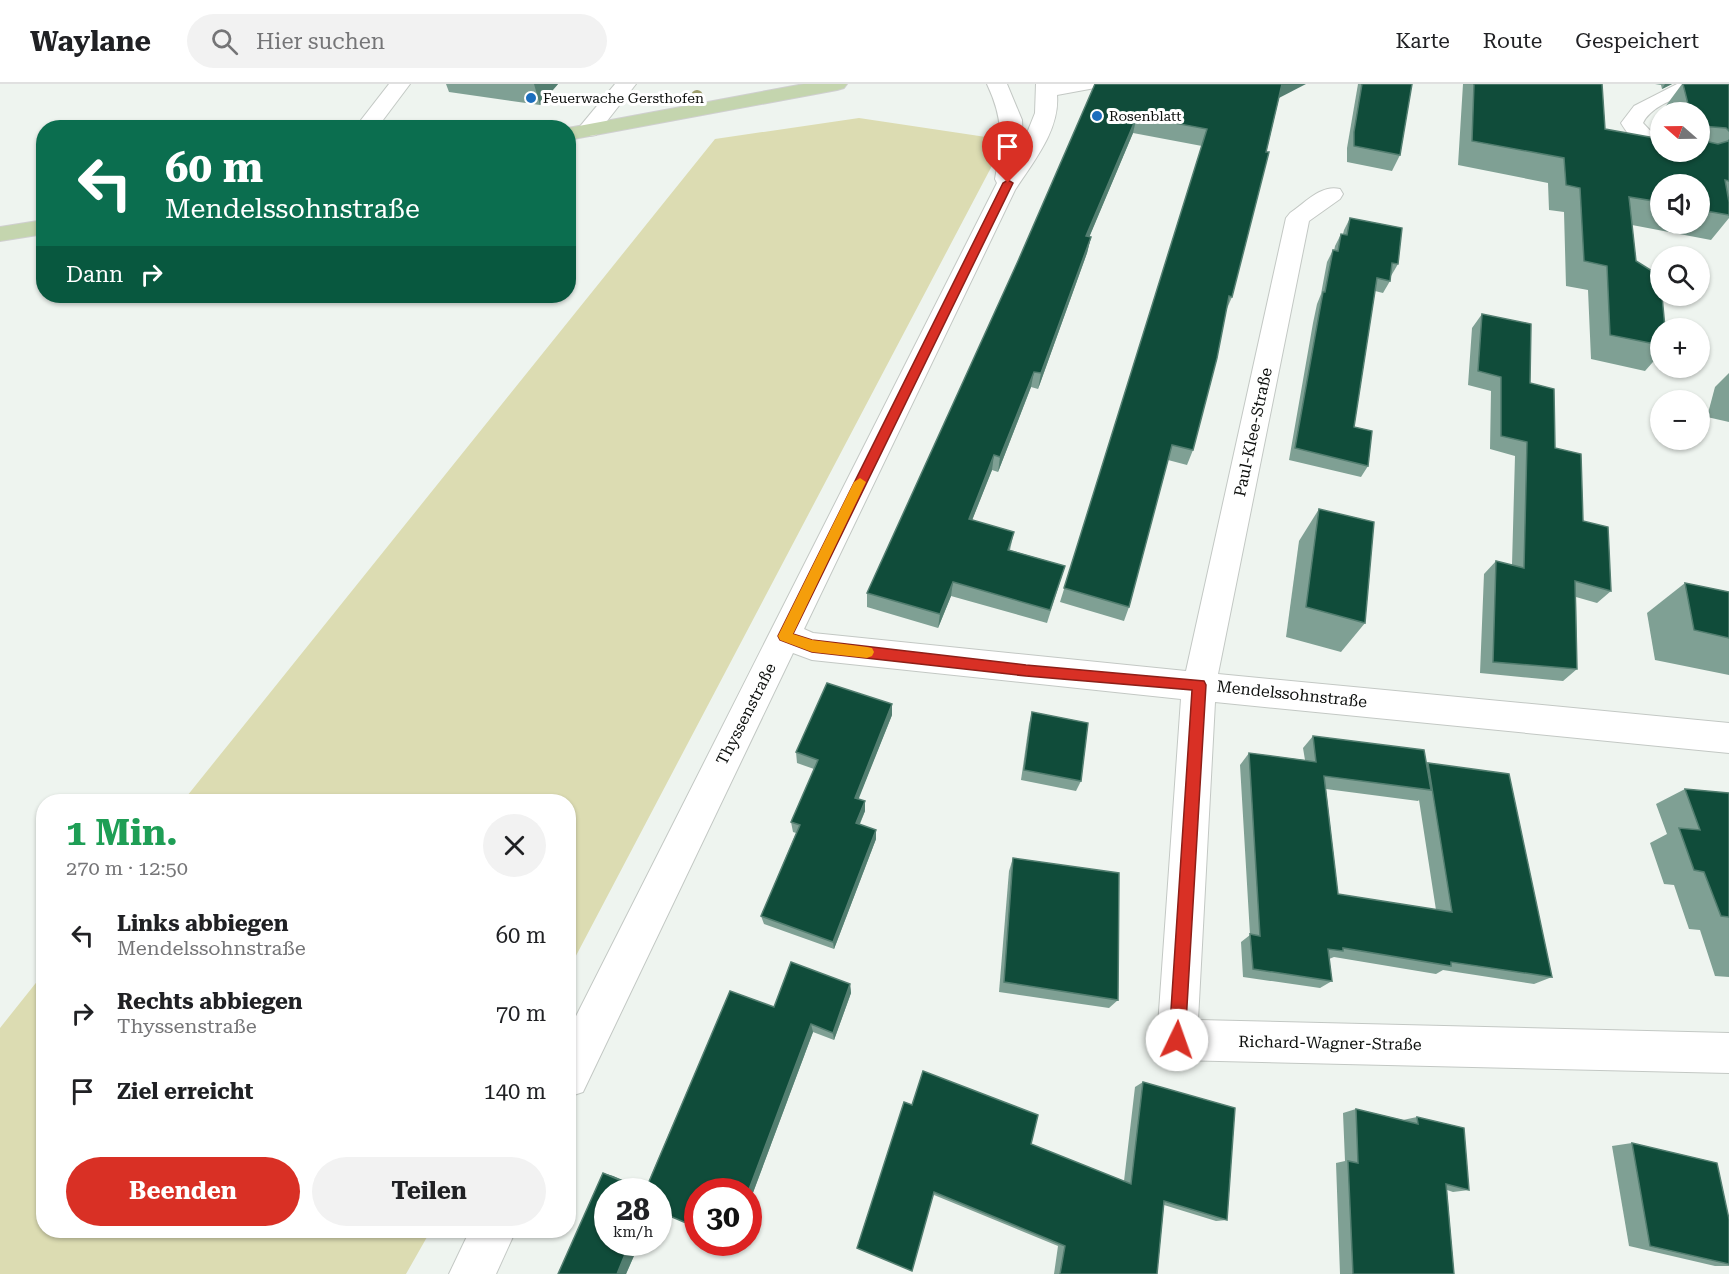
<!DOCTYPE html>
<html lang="de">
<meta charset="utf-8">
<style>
:root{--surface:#fff;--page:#f2f2f2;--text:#202124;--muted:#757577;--line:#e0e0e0;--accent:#d93025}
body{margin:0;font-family:"Roboto Serif",serif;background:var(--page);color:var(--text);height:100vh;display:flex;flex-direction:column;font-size:22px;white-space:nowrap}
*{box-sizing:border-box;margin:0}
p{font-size:20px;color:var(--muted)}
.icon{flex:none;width:33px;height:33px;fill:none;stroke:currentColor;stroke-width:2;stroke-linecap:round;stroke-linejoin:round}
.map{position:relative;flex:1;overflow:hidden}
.side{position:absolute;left:36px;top:710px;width:540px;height:444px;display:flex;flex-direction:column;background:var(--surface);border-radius:24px;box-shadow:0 2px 4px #0004}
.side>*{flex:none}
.top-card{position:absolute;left:36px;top:36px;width:540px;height:183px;border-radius:24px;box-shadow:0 2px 4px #0004;background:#0b6e4f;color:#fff;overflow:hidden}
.needle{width:39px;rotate:290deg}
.controls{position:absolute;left:1650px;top:18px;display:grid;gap:12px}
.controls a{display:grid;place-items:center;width:60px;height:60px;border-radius:50%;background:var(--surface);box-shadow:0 2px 4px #0004;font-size:30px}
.speed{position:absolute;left:594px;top:1094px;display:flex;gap:12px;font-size:30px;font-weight:700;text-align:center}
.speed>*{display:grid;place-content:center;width:78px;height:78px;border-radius:50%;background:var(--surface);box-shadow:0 2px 4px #0004;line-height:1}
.speed small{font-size:15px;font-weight:400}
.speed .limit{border:9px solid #d22;background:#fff;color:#111}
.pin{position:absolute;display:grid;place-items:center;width:51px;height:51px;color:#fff;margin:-62px -26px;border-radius:50% 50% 50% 0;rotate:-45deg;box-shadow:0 0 6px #0007}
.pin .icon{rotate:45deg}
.me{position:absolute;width:66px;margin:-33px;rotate:3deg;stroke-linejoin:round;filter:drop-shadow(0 0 4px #0008)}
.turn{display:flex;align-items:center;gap:21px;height:126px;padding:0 30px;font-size:27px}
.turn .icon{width:78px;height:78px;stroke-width:2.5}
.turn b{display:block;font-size:42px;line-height:51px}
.then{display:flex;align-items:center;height:57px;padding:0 30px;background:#0003;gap:12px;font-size:22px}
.round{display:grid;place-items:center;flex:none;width:63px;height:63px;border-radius:32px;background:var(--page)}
.headline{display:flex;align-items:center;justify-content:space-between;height:102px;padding:0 30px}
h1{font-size:36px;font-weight:700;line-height:45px;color:#1e9e55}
.button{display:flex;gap:12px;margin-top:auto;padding:12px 30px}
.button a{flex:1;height:69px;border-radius:36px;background:var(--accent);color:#fff;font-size:24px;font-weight:700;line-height:69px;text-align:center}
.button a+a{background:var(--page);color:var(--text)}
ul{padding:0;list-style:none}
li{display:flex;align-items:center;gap:18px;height:78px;padding:0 30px}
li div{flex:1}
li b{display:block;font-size:22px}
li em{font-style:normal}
header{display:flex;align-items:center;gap:36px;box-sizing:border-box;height:84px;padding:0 30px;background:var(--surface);border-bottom:2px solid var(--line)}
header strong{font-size:28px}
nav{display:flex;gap:33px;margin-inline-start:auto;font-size:21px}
.search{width:420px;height:54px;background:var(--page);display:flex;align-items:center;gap:15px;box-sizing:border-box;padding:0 21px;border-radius:33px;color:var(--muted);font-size:22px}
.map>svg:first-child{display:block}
</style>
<header>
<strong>Waylane</strong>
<div class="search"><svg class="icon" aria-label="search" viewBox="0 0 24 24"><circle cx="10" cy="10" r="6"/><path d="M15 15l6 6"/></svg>Hier suchen</div>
<nav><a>Karte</a><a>Route</a><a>Gespeichert</a></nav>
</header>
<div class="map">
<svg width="1729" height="1190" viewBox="0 0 1729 1190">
<rect width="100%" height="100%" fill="#eef4ef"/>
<g fill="#dcdcb2">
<polygon points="859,34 986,53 1000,61 995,76 569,885 568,717 183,717 715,55"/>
<polygon points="43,890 44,1146 431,1146 406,1190 0,1190 0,944"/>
</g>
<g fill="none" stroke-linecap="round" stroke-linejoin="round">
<defs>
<g id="minor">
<polygon points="389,0 410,0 383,36 383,44 361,44 361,36"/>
<polygon points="615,0 636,0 596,51 588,52 580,51 577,46"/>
<path d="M 987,0 L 1007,0 L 1022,36 L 1023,59 L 1035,29 L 1036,0 L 1098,0 L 1095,4 L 1057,11 C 1060,46 1033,78 1015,106 L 804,545 L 813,549 L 1186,587 L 1286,134 L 1290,129 C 1305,119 1321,100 1340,105 L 1343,110 L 1340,115 L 1309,137 L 1218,590 L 1729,639 L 1729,669 L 1215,618 L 1198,936 L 1729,949 L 1729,989 L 1177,976 L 1163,970 L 1157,956 L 1181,615 L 812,576 L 793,569 L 583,1008 L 568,1013 L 568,948 L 997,99 L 995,95 C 1002,57 1004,36 987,0 Z"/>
<path d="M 1677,0 L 1704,0 L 1701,4 C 1683,12 1652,20 1643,39 L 1660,57 L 1660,68 L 1669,68 C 1651,81 1630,54 1621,39 L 1634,22 Z"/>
<polygon points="470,1146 516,1146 496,1190 449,1190"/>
</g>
<g id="major">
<polygon points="804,0 847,0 844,4 837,6 568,56 568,44"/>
<polygon points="44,136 44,150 0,157 0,143"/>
</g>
</defs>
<use href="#minor" stroke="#c3c8c4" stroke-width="2"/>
<use href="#major" stroke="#cfcfcf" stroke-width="2"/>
<use href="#minor" fill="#fff" fill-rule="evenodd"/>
<use href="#major" fill="#c4d5ae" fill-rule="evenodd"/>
</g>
<g fill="#9d9e6c">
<circle cx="697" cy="12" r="6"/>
<circle cx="666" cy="16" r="6"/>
</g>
<g fill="#7fa094" fill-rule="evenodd">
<polygon points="446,0 558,0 540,21 449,8"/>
<polygon points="1095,0 1279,14 1232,213 1225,229 1193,366 1187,381 1168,376 1129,523 1124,537 1060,518 1202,62 1133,49 1089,153 1091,153 1087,169 1038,305 1031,303 998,388 992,386 972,436 1014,448 1010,466 1065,482 1047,539 951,512 938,544 867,523 867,509 1018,177"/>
<polygon points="1358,0 1412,0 1400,71 1392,87 1347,78 1347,64"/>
<path d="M 1463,0 L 1602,0 L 1605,45 L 1700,68 L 1700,28 L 1666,28 L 1665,23 L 1682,0 L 1729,0 L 1729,134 L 1711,156 L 1632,141 L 1636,177 L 1660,244 L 1660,270 L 1645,287 L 1591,275 L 1588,206 L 1566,202 L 1564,128 L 1549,126 L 1548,99 L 1458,81 ZM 1660,100 L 1700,100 L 1700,140 L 1660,140 Z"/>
<polygon points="1655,0 1672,0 1662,5 1661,1"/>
<polygon points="1350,134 1398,180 1391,192 1390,197 1383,209 1375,207 1354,343 1368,382 1361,393 1289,376 1313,239 1317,220 1321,210 1327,178 1333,166 1334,167 1335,162 1341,150 1343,150 1344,146"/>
<polygon points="1482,230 1530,299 1611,507 1597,519 1576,513 1577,585 1563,597 1480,589 1484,490 1496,477 1512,481 1515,372 1490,365 1491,307 1468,301 1472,244"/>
<polygon points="1729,289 1729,338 1707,333 1715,303"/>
<polygon points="1319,425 1365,539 1341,568 1286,553 1299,457"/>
<polygon points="1685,499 1729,508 1729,591 1655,576 1647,529"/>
<polygon points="1032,628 1081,697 1076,707 1021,696 1029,640"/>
<polygon points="892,631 858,715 865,727 860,740 876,755 834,865 764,840 761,832 796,749 793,748 791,738 814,685 797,679 796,668"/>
<path d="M 1313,652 L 1426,680 L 1428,679 L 1552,893 L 1534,900 L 1443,886 L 1436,890 L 1334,873 L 1329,875 L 1332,897 L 1320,904 L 1243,893 L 1241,858 L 1250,851 L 1240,681 L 1249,669 L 1305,676 L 1303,664 ZM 1326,705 L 1418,717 L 1419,716 L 1436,826 L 1338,810 Z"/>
<polygon points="1685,705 1729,709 1729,893 1715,892 1700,846 1689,845 1674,801 1664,800 1650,759 1667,750 1656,720"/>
<polygon points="1013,774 1118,916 1109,924 999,908 1009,787"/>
<polygon points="791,878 850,900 851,909 834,956 813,948 748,1122 748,1107 698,1107 698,1144 658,1127 658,1107 608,1107 608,1158 640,1158 626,1190 558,1190 603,1089 613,1092 645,1106 730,907 774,923"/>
<polygon points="1143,998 1227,1136 1216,1137 1164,1121 1157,1190 1054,1190 1058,1162 934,1111 904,1018 1031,1060 1124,1097 1135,1003"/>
<polygon points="1356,1025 1403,1036 1417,1033 1469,1106 1453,1108 1447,1106 1454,1190 1340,1190 1336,1079 1345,1077 1343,1029"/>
<polygon points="1632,1059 1729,1135 1729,1182 1715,1182 1629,1162 1612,1062"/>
</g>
<g fill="#537e70">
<polygon points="534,0 558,0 540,21"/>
<polygon points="1282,0 1306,0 1277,15"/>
<polygon points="1665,0 1672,0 1662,5"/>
<polygon points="1137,32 1133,49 1083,168 1086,152"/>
<polygon points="1091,153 1087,169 1038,305 1041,289"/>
<polygon points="1034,288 1031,303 998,388 1000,373"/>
<polygon points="994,371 992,386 967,449 969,435"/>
<polygon points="953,498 951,512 938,544 940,530"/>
<polygon points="892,620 892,631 855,724 855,714"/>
<polygon points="865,717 865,727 856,748 856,739"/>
<polygon points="876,746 876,755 834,865 833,858"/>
<polygon points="850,900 851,909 834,956 833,949"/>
<polygon points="811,940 813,948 748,1122 748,1108"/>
<polygon points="603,1089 613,1092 649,1107 645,1107"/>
<polygon points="630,1158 640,1158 626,1190 617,1190"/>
</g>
<g fill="#104c3a" stroke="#537e70" stroke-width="1.5">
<polygon points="1095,0 1282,0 1266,68 1269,68 1232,213 1229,212 1217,274 1193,366 1172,361 1129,523 1064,504 1207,45 1137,32 1086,152 1091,153 1041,289 1034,288 1000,373 994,371 969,435 1014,448 1008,466 1065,482 1050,526 953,498 940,530 867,509 1018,177"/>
<polygon points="1362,0 1412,0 1400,71 1354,62 1354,48"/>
<polygon points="1474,0 1602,0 1605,45 1660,55 1660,68 1700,68 1700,56 1718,60 1728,57 1729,56 1729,97 1725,96 1729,118 1729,131 1700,126 1700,100 1660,100 1660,118 1629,113 1636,177 1660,192 1660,212 1662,212 1665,244 1660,244 1660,261 1610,251 1607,182 1584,177 1580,104 1566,101 1564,74 1472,57"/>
<polygon points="1683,0 1729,0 1729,47 1726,44 1700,42 1700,28 1690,28"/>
<polygon points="1350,134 1402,144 1398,180 1392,179 1390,197 1377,194 1354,343 1372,347 1368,382 1295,364 1323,208 1325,208 1333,166 1338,167 1341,150 1347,151"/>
<polygon points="1482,230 1531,240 1530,299 1554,305 1555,364 1581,370 1583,437 1608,443 1611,507 1575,497 1577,585 1493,578 1496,477 1524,484 1527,358 1501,352 1501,293 1478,287"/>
<polygon points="1319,425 1374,438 1365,539 1306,523"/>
<polygon points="1685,499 1729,508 1729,554 1694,546"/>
<polygon points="827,599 892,620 855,714 865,717 856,739 876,746 833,858 761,832 800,741 791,738 818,676 796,668"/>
<polygon points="1032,628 1088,639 1081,697 1024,686"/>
<polygon points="1313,652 1424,666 1431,706 1324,692 1338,810 1452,828 1428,679 1509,690 1552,893 1451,878 1451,882 1343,864 1343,867 1328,865 1332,897 1253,885 1250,850 1260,852 1249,669 1316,678"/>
<polygon points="1685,705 1729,709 1729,833 1721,832 1704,788 1694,786 1679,744 1700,746"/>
<polygon points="1013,774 1119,789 1118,916 1004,898"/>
<polygon points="791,878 850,900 833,949 811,940 748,1108 698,1107 698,1144 658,1127 658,1107 608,1107 608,1158 630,1158 617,1190 558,1190 603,1089 645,1107 730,907 774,923"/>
<polygon points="923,987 1038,1031 1031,1060 1131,1100 1143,998 1235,1024 1227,1136 1164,1117 1157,1190 1060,1190 1065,1162 934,1108 912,1187 857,1164 904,1018 912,1021"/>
<polygon points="1356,1025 1418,1040 1417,1033 1464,1044 1469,1106 1446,1100 1454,1190 1353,1190 1348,1077 1358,1079"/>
<polygon points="1632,1059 1717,1079 1729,1135 1729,1180 1650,1162"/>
</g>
<polygon fill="#d93025" stroke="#8d1f18" stroke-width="1.5" points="1008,96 1013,99 793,550 812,556 1026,581 1204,597 1206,601 1185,956 1183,962 1177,964 1171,962 1169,956 1192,606 1026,592 812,568 780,556 778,552 1003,99"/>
<polygon fill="#f59e0b" points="860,394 866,398 793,550 812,556 867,563 872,564 874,568 872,572 867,574 812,568 780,556 778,552 854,398"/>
<g fill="#1c6ebd" stroke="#fff" stroke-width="2">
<circle cx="531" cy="14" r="6"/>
<circle cx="1097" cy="32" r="6"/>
</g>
<g text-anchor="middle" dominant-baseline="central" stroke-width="6" stroke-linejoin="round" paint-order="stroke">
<g font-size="14" fill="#0e100e" stroke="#fff" text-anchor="start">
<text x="543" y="14">Feuerwache Gersthofen</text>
<text x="1109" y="32">Rosenblatt</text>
</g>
<g font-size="16" fill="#0e100e" stroke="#fff">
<text transform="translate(1253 348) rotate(-78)">Paul-Klee-Straße</text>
<text transform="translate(1292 610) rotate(6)">Mendelssohnstraße</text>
<text transform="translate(746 630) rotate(-63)">Thyssenstraße</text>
<text transform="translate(1330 959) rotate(1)">Richard-Wagner-Straße</text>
</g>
</g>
</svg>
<div class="controls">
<a><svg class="needle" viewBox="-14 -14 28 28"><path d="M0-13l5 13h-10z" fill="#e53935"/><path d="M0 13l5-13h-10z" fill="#757577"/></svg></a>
<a><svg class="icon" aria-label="sound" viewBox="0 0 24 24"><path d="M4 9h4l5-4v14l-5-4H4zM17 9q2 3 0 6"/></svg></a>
<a><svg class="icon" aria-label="search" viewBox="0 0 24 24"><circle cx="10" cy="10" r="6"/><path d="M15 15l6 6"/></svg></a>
<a>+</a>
<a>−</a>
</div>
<div class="speed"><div>28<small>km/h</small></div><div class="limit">30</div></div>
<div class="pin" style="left:1008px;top:99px;background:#d93025"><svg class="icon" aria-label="arrive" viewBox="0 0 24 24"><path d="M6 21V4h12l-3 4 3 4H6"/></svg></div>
<svg class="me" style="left:1177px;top:956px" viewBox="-20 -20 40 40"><circle r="19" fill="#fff"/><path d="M0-13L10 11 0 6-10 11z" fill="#d93025"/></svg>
<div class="top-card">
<div class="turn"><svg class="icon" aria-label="left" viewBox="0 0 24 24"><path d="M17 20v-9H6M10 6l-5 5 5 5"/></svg><div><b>60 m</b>Mendelssohnstraße</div></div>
<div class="then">Dann<svg class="icon" aria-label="right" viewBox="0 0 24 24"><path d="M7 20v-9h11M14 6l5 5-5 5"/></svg></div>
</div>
<section class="side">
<div class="headline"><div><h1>1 Min.</h1><p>270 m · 12:50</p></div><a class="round"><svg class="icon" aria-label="close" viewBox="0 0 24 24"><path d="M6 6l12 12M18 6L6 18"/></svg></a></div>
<ul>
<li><svg class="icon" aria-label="left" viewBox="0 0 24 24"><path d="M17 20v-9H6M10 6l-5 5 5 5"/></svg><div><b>Links abbiegen</b><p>Mendelssohnstraße</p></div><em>60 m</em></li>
<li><svg class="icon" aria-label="right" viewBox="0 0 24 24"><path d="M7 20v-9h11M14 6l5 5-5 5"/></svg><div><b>Rechts abbiegen</b><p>Thyssenstraße</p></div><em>70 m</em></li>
<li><svg class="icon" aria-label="arrive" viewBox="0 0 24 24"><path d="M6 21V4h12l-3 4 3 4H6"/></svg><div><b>Ziel erreicht</b></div><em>140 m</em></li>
</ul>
<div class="button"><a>Beenden</a><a>Teilen</a></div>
</section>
</div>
